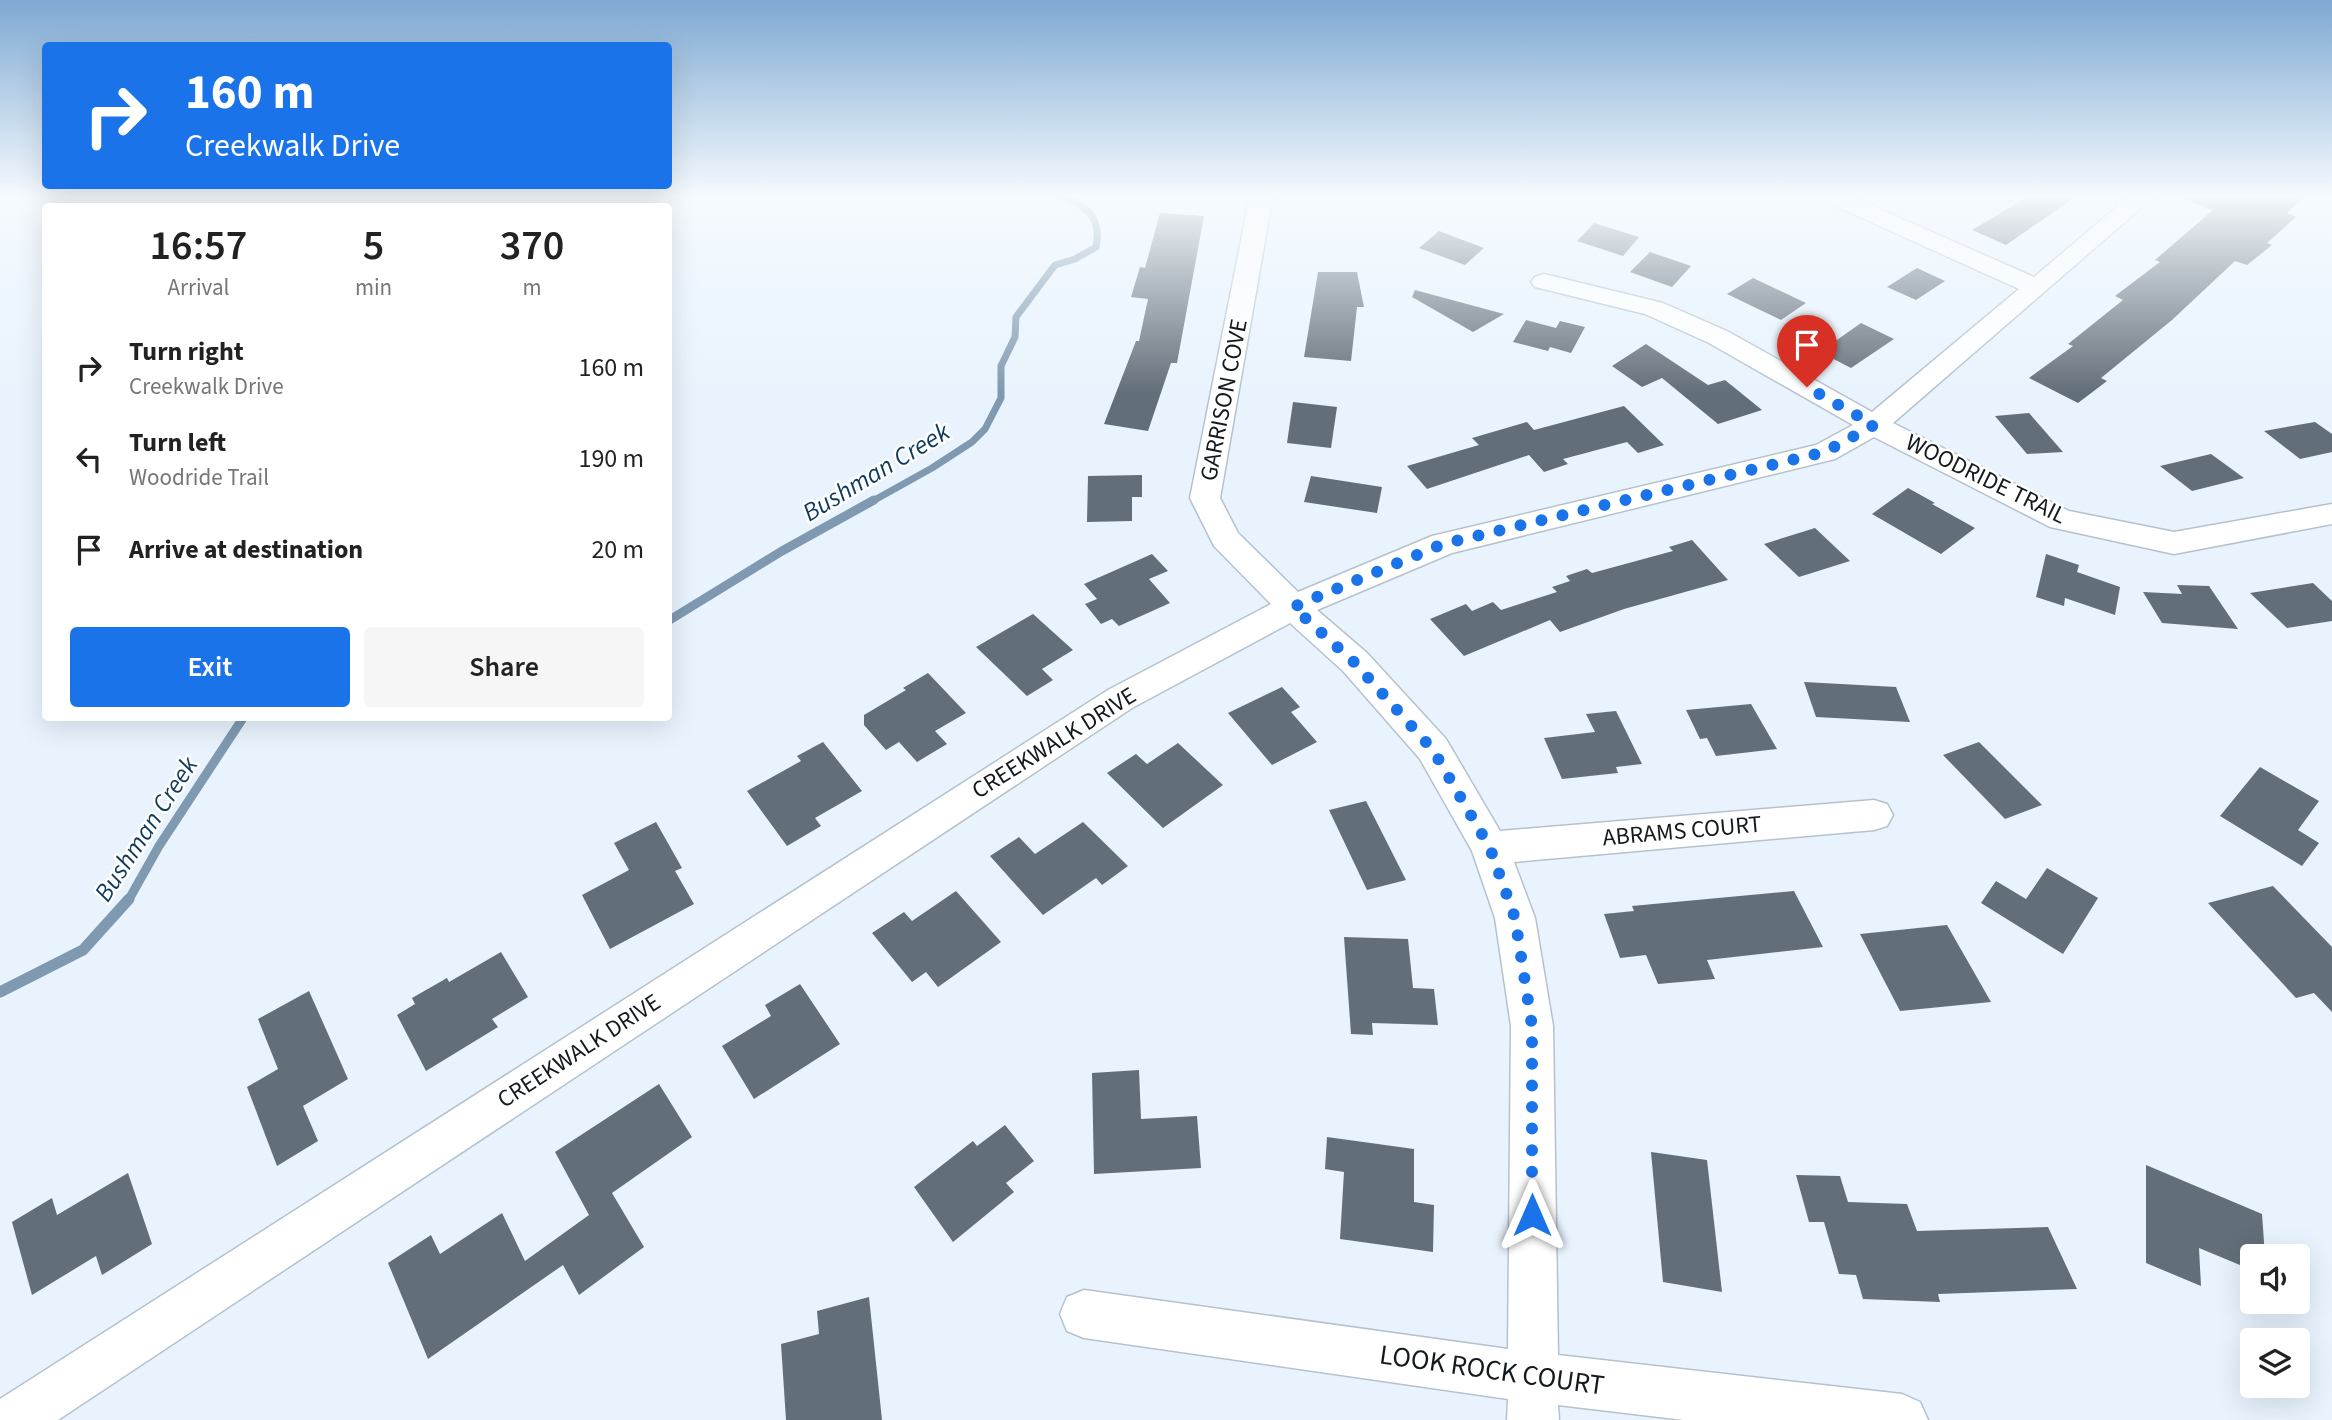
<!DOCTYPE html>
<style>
:root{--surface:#fff;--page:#f6f6f6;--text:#222;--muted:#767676;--accent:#1a73e8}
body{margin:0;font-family:"Source Sans 3",sans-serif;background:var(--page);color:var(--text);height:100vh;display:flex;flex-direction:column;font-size:26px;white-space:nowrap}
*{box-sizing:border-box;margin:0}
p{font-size:23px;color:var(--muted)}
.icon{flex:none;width:38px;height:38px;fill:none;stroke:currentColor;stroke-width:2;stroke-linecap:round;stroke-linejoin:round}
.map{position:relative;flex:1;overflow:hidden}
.side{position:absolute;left:42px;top:203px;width:630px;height:518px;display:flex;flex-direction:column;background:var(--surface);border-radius:7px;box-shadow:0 7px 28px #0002}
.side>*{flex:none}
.banner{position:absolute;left:42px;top:42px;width:630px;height:147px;border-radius:7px;box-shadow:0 7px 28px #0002;background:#1a73e8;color:#fff;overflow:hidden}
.fabs{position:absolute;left:2240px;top:1244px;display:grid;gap:14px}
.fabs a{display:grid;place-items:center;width:70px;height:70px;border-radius:7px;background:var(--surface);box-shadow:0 7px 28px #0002;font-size:35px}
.pin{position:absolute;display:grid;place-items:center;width:60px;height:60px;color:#fff;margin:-72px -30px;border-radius:50% 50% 50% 0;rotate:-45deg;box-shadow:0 0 7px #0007}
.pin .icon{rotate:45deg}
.me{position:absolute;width:77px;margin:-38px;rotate:0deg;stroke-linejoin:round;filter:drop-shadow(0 0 5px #0008)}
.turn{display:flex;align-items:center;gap:24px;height:147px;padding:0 28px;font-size:32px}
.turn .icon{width:91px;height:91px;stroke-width:2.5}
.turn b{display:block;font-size:49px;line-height:60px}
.eta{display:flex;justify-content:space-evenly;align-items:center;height:119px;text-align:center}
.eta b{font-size:42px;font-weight:600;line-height:49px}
.button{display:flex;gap:14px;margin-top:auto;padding:14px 28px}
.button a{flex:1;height:80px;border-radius:7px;background:var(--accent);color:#fff;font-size:28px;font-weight:600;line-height:80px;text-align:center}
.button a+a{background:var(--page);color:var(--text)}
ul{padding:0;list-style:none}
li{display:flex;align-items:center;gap:21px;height:91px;padding:0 28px}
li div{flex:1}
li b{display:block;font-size:26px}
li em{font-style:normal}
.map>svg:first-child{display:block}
</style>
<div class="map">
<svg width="2332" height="1420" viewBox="0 0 2332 1420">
<rect width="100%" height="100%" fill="#e8f3fd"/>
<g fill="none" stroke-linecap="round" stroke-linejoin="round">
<path stroke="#7f99b0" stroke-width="7" d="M 871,502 L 932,468 L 972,442 L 985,429 L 1001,398 L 1001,366 L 1015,337 L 1016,317 L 1055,265 L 1075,259 L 1096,247 C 1102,216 1085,204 1057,195"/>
<g stroke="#7f99b0" stroke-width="9">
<polyline points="668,621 782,551 874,500"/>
<polyline points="128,901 159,846 243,718"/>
</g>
<polyline stroke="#7f99b0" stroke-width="11" points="0,992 83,950 129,899"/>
</g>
<g fill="#626e79">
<polygon points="2031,195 2078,195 2006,245 1972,230"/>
<polygon points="2179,195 2305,195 2287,213 2296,217 2267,243 2272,245 2247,265 2235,261 2172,320 2101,378 2107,381 2078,403 2029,378 2073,346 2068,344 2123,300 2115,296 2160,262 2155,260 2213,210 2179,197"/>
<polygon points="1160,213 1204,216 1177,363 1171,363 1148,431 1104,424 1136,341 1139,341 1148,299 1131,297 1140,267 1145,268"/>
<polygon points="1594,223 1639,237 1623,256 1577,241"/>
<polygon points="1439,231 1484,248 1465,265 1419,248"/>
<polygon points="1650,252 1691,266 1672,287 1630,272"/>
<polygon points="1917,268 1945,281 1916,300 1887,287"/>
<polygon points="1318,272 1357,272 1364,307 1357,307 1351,361 1304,357"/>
<polygon points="1753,278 1806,303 1781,320 1727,294"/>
<polygon points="1415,290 1504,314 1473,332 1412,297"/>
<polygon points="1526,320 1556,328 1560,321 1585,327 1571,353 1550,347 1548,351 1513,342"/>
<polygon points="1861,323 1894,339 1851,368 1820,352"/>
<polygon points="1646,344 1708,385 1725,380 1762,410 1718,424 1662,378 1642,387 1612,366"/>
<polygon points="1293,402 1337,407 1331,448 1287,443"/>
<polygon points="1624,406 1664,445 1638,453 1627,442 1563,459 1568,464 1544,472 1529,455 1427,489 1407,466 1479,445 1472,438 1527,422 1534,430"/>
<polygon points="2029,413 2063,452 2027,454 1995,416"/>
<polygon points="2315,422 2332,434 2332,452 2300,459 2264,431"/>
<polygon points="2211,454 2244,478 2192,491 2160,466"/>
<polygon points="1142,475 1142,497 1132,497 1132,521 1087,522 1088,476"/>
<polygon points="1311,476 1382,487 1377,513 1304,502"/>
<polygon points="1908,488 1935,503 1932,504 1975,528 1941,554 1872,514"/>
<polygon points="1815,528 1850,561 1799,577 1764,544"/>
<polygon points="1692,540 1728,580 1624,609 1560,632 1550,620 1464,656 1430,619 1466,604 1472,611 1493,602 1501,610 1557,592 1552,587 1570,581 1566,576 1587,569 1592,573 1673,551 1669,547"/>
<polygon points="1152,554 1168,571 1149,579 1170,603 1119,626 1112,619 1101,624 1085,604 1097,599 1084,584"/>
<polygon points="2046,554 2079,565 2077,572 2120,587 2115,615 2065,598 2064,606 2036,597"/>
<polygon points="2313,583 2332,601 2332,621 2287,628 2250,593"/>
<polygon points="2177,585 2209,586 2238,629 2162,623 2143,592 2182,594"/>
<polygon points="1033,614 1073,650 1042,669 1053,680 1027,696 976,647"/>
<polygon points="928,673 966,713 935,731 947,744 917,762 899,742 886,750 864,725 864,715 906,690 903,688"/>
<polygon points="1804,682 1896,687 1910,722 1816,717"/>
<polygon points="1282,687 1300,707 1291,712 1317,742 1272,765 1228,713"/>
<polygon points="1751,704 1777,749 1716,756 1707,738 1700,739 1686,710"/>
<polygon points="1616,711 1642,764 1616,767 1618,773 1562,779 1544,738 1595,732 1586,714"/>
<polygon points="823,742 862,791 815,818 821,826 787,846 747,791 801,761 797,756"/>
<polygon points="1979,742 2042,805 2005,819 1943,755"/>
<polygon points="1178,743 1223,785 1163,828 1107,773 1136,754 1147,764"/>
<polygon points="2260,767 2319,801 2298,830 2319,843 2302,866 2220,816"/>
<polygon points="1366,801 1406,880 1367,890 1329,810"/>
<polygon points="656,822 682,868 675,871 694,904 610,949 582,895 629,870 614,843"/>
<polygon points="1083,822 1128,866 1102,885 1096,878 1043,915 990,856 1019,837 1035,854"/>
<polygon points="2047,868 2098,898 2063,954 1981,903 1996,881 2026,899"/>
<polygon points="2273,886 2332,947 2332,1012 2314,993 2296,998 2208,903"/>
<polygon points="956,891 1001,942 938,987 926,972 912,982 872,933 904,912 912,921"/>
<polygon points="1794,891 1823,947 1707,960 1715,979 1658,984 1646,955 1620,958 1604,914 1634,911 1632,906"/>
<polygon points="1947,925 1991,1002 1900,1011 1860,934"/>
<polygon points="1344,937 1408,939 1413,988 1434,989 1438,1025 1372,1023 1373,1035 1351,1034"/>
<polygon points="501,952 528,997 492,1019 498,1027 426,1071 397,1015 415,1004 412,998 447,978 449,982"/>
<polygon points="800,984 840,1044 754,1099 722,1046 771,1016 765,1005"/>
<polygon points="309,991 348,1079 303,1106 318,1141 277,1166 247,1087 278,1069 258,1019"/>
<polygon points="1139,1070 1141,1119 1197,1116 1201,1168 1094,1174 1092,1073"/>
<polygon points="659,1084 692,1137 612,1193 644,1247 579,1295 563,1265 428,1359 388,1263 431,1235 440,1254 502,1213 525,1261 589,1215 555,1152"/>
<polygon points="1005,1125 1034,1161 1006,1183 1014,1192 953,1242 914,1187 973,1141 977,1146"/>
<polygon points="1327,1137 1414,1149 1414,1202 1434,1205 1433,1252 1340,1239 1344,1172 1325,1169"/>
<polygon points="1651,1152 1707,1160 1722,1292 1663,1282"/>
<polygon points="2146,1165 2262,1214 2265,1256 2252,1256 2252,1270 2199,1248 2201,1286 2146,1263"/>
<polygon points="128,1173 152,1244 102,1275 96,1256 32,1295 12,1222 52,1198 57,1215"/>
<polygon points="1796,1175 1840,1176 1848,1202 1907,1204 1917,1231 2048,1227 2077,1289 1938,1294 1940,1302 1863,1299 1856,1275 1839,1274 1824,1222 1809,1222"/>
<polygon points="869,1297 882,1420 786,1420 781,1344 819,1334 817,1311"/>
</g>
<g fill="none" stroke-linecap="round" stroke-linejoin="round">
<defs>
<polygon id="minor" points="1250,195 1273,195 1220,498 1238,533 1298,592 1432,536 1816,445 1853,425 1709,343 1645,314 1535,287 1531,282 1535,277 1544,274 1663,303 1727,331 1872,412 2019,289 1822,200 1819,195 1848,195 2034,277 2131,195 2156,195 1893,423 2069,511 2174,532 2332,504 2332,524 2174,554 2050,527 1874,437 1835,459 1452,553 1317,610 1367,653 1446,739 1500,831 1874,800 1887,804 1893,815 1887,826 1874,830 1514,862 1535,918 1553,1026 1558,1355 1902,1394 1920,1402 1928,1420 1684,1420 1558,1405 1559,1420 1507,1420 1508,1399 1084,1338 1067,1331 1060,1314 1067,1297 1084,1290 1508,1349 1511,1026 1495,918 1472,851 1420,759 1343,671 1290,623 1132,708 58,1420 0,1420 0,1399 1108,690 1271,604 1214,546 1190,498"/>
</defs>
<use href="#minor" stroke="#b5c2ce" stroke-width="3"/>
<use href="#minor" fill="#fff" fill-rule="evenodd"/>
</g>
<linearGradient id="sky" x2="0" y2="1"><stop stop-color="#7ea9d2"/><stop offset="0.5" stop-color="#f5fafe"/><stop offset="1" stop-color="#f5fafe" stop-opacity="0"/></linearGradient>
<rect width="2332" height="393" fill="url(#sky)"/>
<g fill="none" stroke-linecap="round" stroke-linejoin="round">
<polyline stroke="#1a73e8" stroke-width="12" stroke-dasharray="0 21.6" points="1532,1215 1532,1026 1515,918 1490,848 1433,750 1354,662 1293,607 1443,544 1825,452 1874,425 1807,387"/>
</g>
<g text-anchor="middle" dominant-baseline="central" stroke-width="5" stroke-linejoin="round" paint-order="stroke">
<g font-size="24" fill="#14191d" stroke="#fff">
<text transform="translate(1224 400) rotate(-79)">GARRISON COVE</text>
<text transform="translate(1986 479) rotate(26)">WOODRIDE TRAIL</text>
<text transform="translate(1054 743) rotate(-32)">CREEKWALK DRIVE</text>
<text transform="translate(1682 831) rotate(-5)">ABRAMS COURT</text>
<text transform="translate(579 1051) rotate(-33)">CREEKWALK DRIVE</text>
</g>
<g font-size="26" font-style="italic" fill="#0f3a5c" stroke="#fff">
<text transform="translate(876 472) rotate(-31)">Bushman Creek</text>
<text transform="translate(146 829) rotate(-57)">Bushman Creek</text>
</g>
<g font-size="28" fill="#14191d" stroke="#fff">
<text transform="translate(1492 1370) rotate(8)">LOOK ROCK COURT</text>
</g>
</g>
</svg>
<div class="fabs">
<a><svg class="icon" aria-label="sound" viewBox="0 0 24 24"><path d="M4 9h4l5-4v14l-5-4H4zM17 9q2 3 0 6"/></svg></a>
<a><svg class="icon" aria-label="layers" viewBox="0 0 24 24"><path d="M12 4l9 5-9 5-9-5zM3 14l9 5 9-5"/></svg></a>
</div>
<div class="pin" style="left:1807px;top:387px;background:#d93025"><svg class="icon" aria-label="arrive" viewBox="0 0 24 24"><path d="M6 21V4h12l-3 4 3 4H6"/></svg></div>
<svg class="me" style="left:1532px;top:1215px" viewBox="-20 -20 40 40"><path d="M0-17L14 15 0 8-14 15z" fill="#1a73e8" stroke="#fff" stroke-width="4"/></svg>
<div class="banner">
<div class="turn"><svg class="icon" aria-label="right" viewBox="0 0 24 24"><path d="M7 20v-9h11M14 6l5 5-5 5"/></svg><div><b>160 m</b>Creekwalk Drive</div></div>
</div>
<section class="side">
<div class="eta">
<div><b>16:57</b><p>Arrival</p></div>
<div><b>5</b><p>min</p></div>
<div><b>370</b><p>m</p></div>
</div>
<ul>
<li><svg class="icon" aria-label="right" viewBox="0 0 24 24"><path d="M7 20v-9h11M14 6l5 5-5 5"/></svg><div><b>Turn right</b><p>Creekwalk Drive</p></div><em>160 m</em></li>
<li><svg class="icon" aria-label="left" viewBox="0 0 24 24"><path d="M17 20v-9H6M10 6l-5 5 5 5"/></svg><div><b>Turn left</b><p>Woodride Trail</p></div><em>190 m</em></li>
<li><svg class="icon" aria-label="arrive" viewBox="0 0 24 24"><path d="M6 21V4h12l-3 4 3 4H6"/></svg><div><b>Arrive at destination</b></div><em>20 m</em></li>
</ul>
<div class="button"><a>Exit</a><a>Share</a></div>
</section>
</div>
